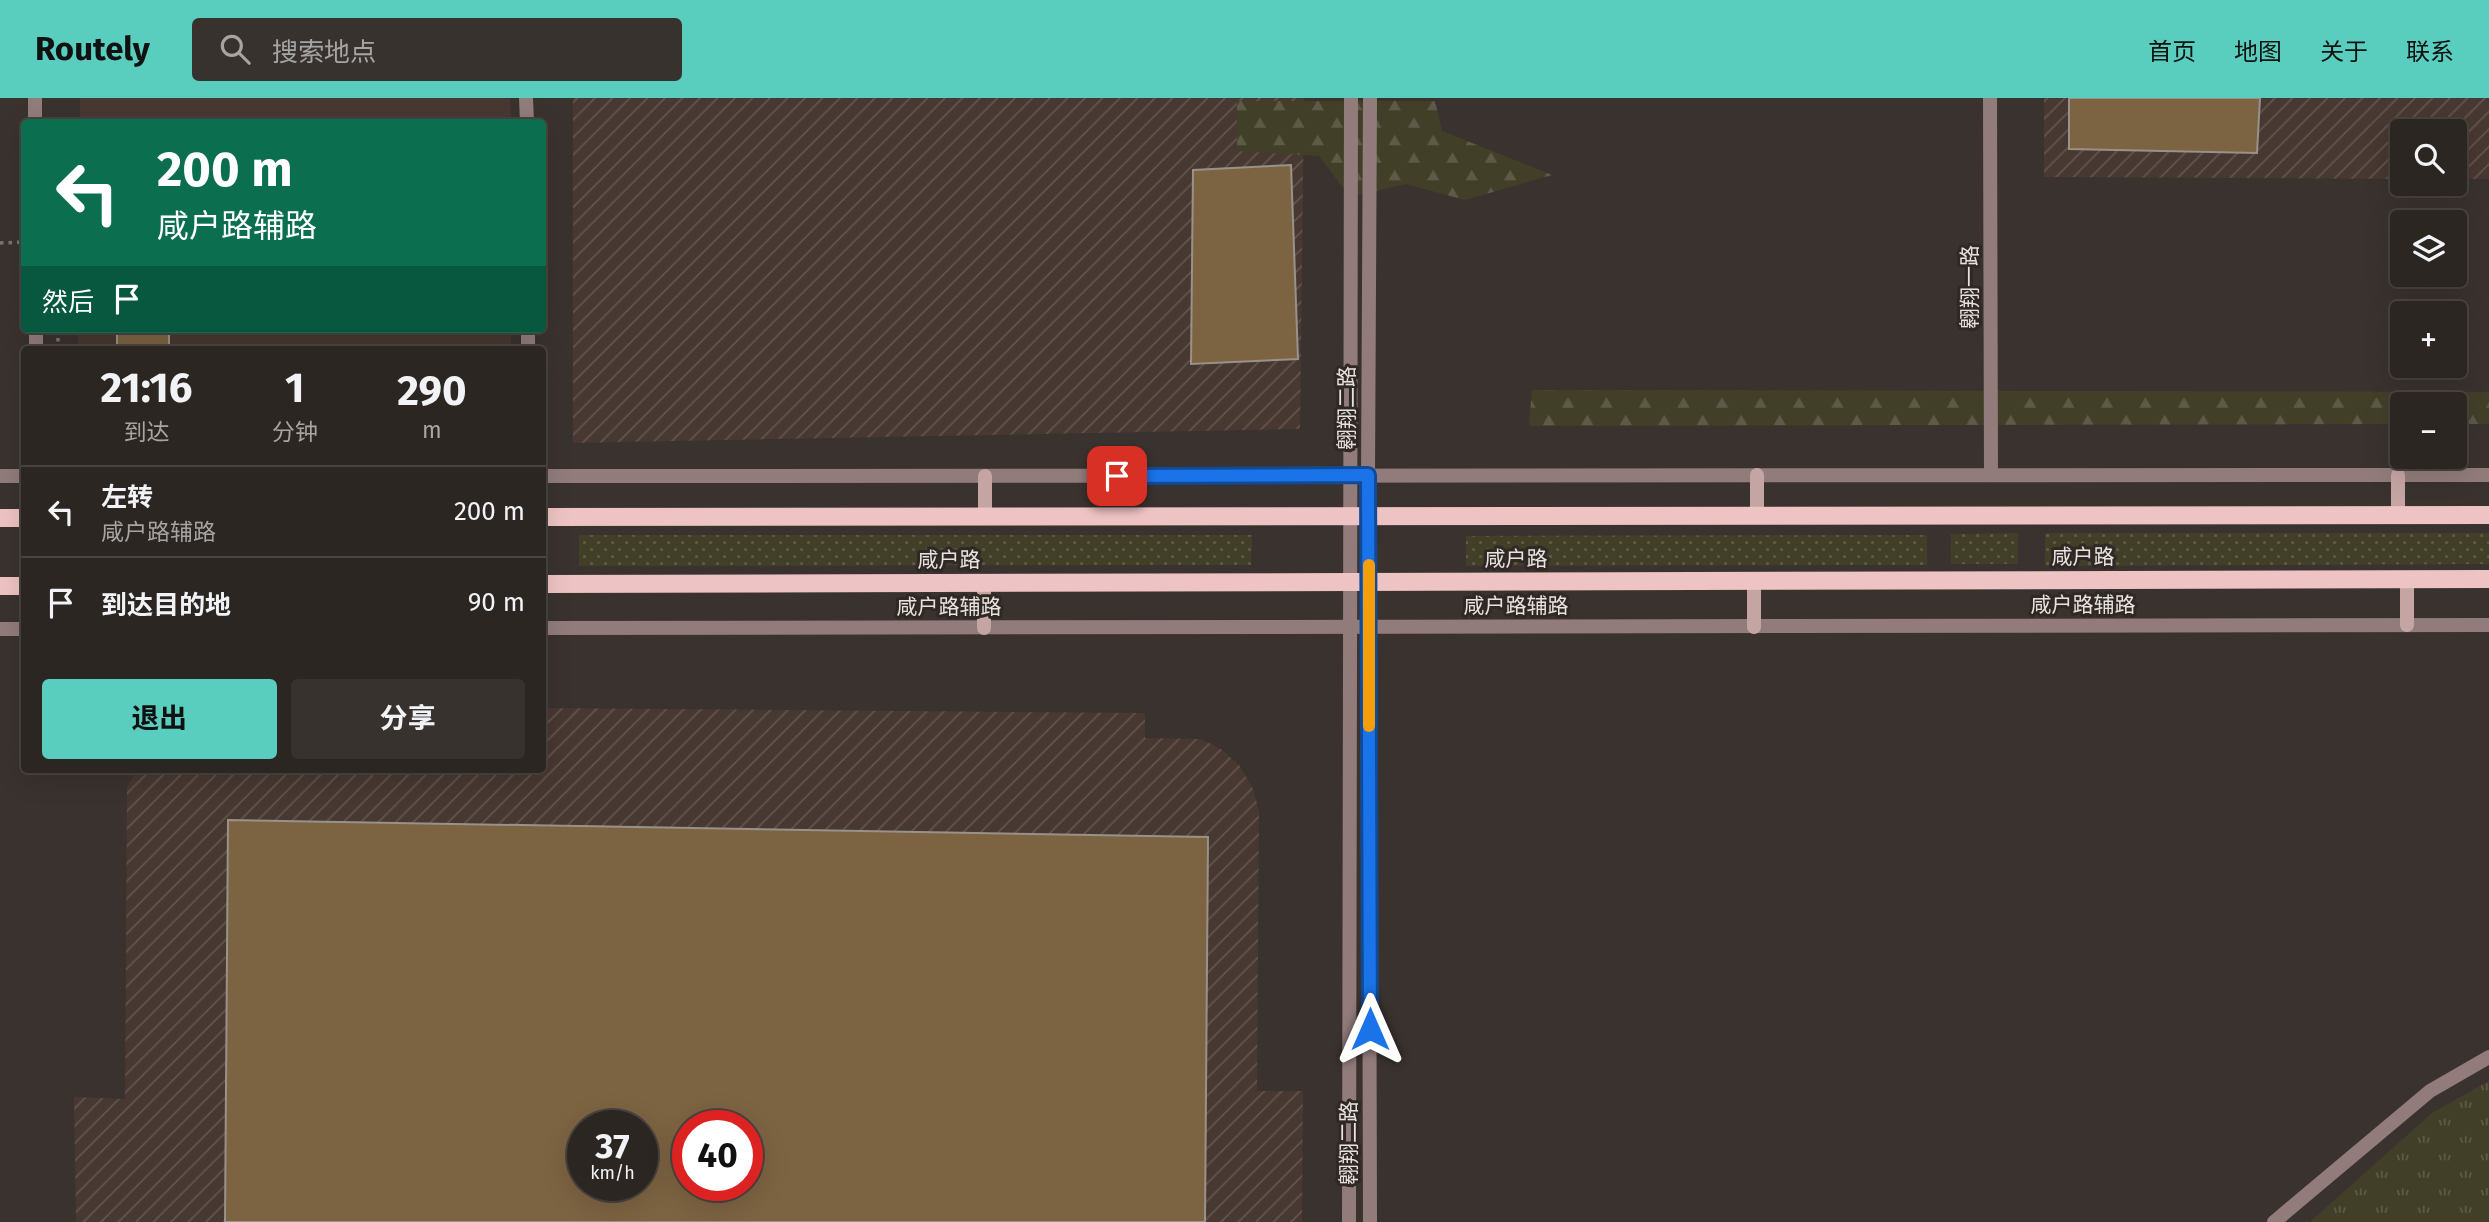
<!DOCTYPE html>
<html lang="zh">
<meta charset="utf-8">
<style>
:root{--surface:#2c2622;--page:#38322f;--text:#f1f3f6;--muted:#a6a5a5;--line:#484340;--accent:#59cebf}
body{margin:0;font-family:"Fira Sans","Noto Sans SC",sans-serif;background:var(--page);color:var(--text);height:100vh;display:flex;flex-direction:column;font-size:26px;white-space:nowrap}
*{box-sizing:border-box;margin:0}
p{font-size:23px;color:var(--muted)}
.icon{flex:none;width:38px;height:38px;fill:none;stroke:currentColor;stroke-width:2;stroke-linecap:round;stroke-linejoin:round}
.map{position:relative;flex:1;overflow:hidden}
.drawer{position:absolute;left:21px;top:248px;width:525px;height:427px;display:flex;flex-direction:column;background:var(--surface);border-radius:7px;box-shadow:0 7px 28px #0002,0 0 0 2px var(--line)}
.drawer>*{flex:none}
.guide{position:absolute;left:21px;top:21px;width:525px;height:214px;border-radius:7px;box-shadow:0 7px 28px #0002,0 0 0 2px var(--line);background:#0b6e4f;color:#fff;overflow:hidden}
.buttons{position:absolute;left:2390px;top:21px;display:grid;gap:14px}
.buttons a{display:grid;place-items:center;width:77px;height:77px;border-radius:7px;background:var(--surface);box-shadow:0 7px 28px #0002,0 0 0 2px var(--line);font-size:35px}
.speed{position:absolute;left:567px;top:1012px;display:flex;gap:14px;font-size:35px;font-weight:700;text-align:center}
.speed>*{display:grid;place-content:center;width:91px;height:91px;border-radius:50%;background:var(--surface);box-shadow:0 7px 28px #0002,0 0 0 2px var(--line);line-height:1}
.speed small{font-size:18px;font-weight:400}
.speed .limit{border:10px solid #d22;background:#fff;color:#111}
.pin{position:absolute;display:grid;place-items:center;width:60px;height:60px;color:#fff;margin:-30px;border-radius:14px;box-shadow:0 4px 10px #0006}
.me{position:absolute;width:77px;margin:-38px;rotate:0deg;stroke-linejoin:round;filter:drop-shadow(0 0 5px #0008)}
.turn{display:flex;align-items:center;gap:24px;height:147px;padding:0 21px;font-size:32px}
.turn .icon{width:91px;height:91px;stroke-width:2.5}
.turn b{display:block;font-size:49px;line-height:60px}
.then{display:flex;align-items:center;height:66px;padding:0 21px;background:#0003;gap:14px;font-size:26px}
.eta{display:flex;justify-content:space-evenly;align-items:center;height:119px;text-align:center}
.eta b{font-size:42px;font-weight:700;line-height:49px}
.cta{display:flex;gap:14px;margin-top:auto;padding:14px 21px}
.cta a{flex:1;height:80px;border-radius:7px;background:var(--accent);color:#111;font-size:28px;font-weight:700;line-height:80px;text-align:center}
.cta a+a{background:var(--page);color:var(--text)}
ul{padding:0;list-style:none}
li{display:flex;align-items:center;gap:21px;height:91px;padding:0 21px;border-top:2px solid var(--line)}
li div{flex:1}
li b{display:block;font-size:26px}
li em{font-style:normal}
header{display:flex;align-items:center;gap:42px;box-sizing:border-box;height:98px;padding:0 35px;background:var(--accent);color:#111}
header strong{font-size:33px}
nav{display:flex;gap:38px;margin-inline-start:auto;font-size:24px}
.search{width:490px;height:63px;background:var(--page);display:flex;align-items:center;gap:18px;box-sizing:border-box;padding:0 24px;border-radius:7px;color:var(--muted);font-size:26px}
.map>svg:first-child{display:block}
</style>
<header>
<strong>Routely</strong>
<div class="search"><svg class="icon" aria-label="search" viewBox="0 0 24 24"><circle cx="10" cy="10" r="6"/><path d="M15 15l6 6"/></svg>搜索地点</div>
<nav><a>首页</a><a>地图</a><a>关于</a><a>联系</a></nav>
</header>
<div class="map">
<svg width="2489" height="1124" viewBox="0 0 2489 1124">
<defs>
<pattern id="industrial-furrows" width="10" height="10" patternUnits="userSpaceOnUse" patternTransform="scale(1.75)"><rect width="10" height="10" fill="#473831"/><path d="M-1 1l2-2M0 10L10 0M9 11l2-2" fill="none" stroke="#62544e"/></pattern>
<pattern id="grass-dots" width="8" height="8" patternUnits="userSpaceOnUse" patternTransform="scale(1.75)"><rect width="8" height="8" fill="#423f29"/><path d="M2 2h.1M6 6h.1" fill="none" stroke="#5d5a48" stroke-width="1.8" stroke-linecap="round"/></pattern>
<pattern id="forest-firs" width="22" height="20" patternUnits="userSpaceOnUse" patternTransform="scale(1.75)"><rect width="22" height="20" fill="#423f29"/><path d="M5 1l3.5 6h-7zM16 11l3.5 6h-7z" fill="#5d5a48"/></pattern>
<pattern id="park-tufts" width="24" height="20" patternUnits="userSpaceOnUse" patternTransform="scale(1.75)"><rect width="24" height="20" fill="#423f29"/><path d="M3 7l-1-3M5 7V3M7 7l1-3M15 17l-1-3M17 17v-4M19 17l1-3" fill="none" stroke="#5d5a48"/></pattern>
</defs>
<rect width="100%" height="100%" fill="#3a322e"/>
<g fill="#473831">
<polygon points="80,0 510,0 511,24 80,24"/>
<rect x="78" y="231" width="433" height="21"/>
</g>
<g fill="url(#industrial-furrows)" fill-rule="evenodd">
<polygon points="573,0 1304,0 1300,331 573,345"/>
<polygon points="2044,0 2489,0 2489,81 2455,81 2455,33 2403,33 2403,81 2044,79"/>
<path d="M 543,610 L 1145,615 L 1145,640 L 1201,641 L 1221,651 L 1240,668 L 1253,691 L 1259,713 L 1257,993 L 1303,993 L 1302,1124 L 76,1124 L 74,999 L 125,1001 L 127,689 L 138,672 L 542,672 ZM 583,1027 L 642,1027 L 642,1087 L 583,1087 ZM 688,1027 L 747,1027 L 747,1087 L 688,1087 Z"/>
</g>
<g fill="url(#grass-dots)">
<polygon points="2018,435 2018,466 1951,466 1951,436"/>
<polygon points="2045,435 2489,435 2489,466 2045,468"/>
<polygon points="579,437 1252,437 1251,467 579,468"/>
<polygon points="1927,437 1927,467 1466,468 1466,438"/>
</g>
<g fill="url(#forest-firs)">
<polygon points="1237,3 1435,3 1442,33 1552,77 1465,102 1406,86 1350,99 1319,58 1237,53"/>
<polygon points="1532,292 2489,294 2489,326 2455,326 2455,306 2403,306 2403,326 1529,328"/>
</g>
<polygon fill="url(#park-tufts)" points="2489,983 2489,1124 2310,1124 2432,1015"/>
<g fill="#7c6342" stroke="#98928a" stroke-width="2" fill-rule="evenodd">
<polygon points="2069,0 2260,0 2257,55 2069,51"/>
<polygon points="1291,67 1298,261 1191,266 1193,72"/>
<rect x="117" y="231" width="52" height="21"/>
<path d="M 228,722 L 1208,739 L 1205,1124 L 225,1124 ZM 583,1027 L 642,1027 L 642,1087 L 583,1087 ZM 688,1027 L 747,1027 L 747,1087 L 688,1087 Z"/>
</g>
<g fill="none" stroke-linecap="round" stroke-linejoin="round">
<g stroke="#7b7470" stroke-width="3.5" stroke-dasharray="3.5 5" stroke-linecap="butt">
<polyline points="0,145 24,144"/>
<polyline points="58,252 58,231"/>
</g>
<g stroke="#917c7b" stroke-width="14">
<polyline points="35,0 35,24"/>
<polyline points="36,231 36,252"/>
<polyline points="0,378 24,378"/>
<polyline points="542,378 2489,377"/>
<polyline points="542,530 2489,527"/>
<polyline points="0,531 24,531"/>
<polyline points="2274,1124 2430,993 2489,959"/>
</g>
<g stroke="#917c7b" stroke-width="14">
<polyline points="526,0 527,24"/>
<polyline points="1990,0 1991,377"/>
<polyline points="528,231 528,252"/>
<polyline points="1349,1124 1351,0"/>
<polyline points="1370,1124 1368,377 1370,0"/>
</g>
<g stroke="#c5a4a4" stroke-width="14">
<polyline points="1757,377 1757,418"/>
<polyline points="2398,377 2398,417"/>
<polyline points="985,378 985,419"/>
<polyline points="2407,481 2407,527"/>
<polyline points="1754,529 1754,483"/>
<polyline points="984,530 984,485"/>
</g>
<g stroke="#eec3c3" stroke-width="18">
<polyline points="542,419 2489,417"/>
<polyline points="0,420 24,420"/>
<polyline points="542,486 2489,481"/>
<polyline points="0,488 24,488"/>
</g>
</g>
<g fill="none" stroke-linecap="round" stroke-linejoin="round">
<defs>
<polyline id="route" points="1117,378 1368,377 1370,931"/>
</defs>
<use href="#route" stroke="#114b97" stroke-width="18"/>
<use href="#route" stroke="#1a73e8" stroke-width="12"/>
<polyline stroke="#f59e0b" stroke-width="12" points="1369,467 1369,628"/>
</g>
<g text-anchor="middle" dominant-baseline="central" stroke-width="6" stroke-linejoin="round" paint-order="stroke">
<g font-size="21" fill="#e7e2df" stroke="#2f2824">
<text transform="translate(1970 189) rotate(-90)">翱翔一路</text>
<text transform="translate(1347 310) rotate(-90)">翱翔二路</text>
<text x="2083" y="459">咸户路</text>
<text x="1516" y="461">咸户路</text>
<text x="949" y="462">咸户路</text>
<text x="2083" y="507">咸户路辅路</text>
<text x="1516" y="508">咸户路辅路</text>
<text x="949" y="509">咸户路辅路</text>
<text transform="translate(1349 1045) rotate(-90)">翱翔二路</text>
</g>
</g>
</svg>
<div class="buttons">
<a><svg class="icon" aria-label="search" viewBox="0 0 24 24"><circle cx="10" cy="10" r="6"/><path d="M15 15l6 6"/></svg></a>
<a><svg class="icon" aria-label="layers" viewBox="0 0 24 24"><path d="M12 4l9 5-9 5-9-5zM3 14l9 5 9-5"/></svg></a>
<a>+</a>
<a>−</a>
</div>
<div class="speed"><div>37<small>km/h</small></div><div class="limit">40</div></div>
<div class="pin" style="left:1117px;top:378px;background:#d93025"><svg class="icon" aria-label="arrive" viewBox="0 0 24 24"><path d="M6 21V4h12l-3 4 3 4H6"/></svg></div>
<svg class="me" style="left:1370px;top:931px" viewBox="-20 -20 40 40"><path d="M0-17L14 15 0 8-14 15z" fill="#1a73e8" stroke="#fff" stroke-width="4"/></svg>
<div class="guide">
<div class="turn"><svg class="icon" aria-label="left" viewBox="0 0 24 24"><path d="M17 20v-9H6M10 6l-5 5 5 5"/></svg><div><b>200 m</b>咸户路辅路</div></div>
<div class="then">然后<svg class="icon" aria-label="arrive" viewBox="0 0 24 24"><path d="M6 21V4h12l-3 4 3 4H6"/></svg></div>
</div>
<section class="drawer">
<div class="eta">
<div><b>21:16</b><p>到达</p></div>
<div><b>1</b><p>分钟</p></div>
<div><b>290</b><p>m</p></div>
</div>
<ul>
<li><svg class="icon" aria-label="left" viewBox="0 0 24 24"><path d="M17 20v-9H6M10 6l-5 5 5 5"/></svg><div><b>左转</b><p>咸户路辅路</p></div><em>200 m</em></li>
<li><svg class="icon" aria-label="arrive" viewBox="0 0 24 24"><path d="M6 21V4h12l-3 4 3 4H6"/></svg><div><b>到达目的地</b></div><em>90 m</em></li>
</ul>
<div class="cta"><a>退出</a><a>分享</a></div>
</section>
</div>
